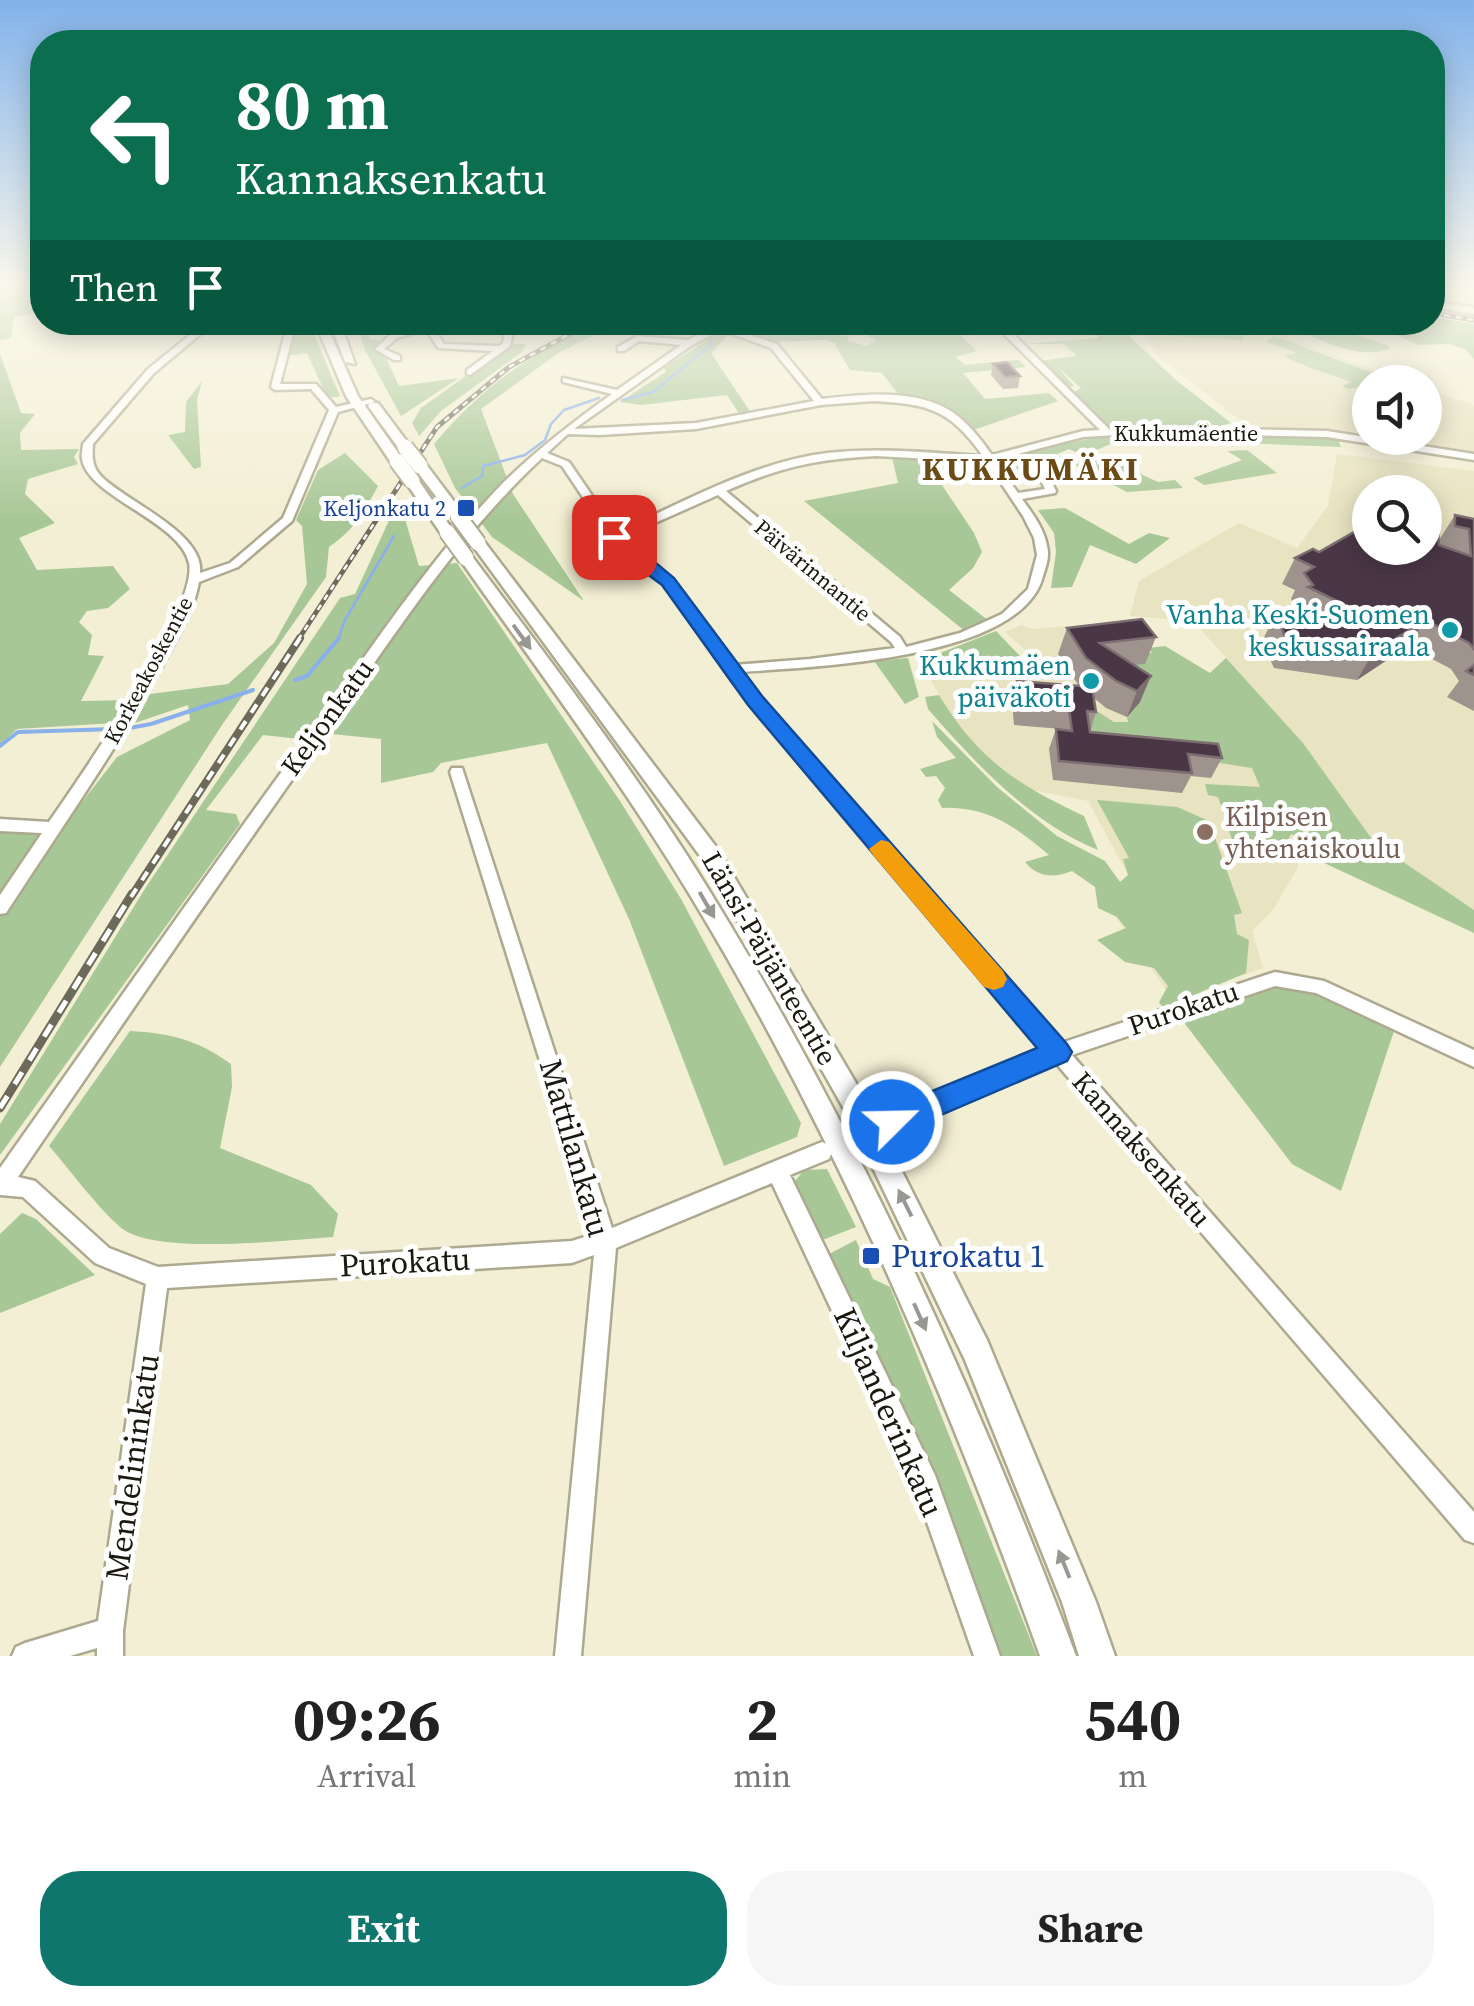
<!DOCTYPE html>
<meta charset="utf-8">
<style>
:root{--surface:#fff;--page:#f6f6f6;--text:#222;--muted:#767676;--accent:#0f766e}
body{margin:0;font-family:"Source Serif 4",serif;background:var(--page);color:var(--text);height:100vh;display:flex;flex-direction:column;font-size:38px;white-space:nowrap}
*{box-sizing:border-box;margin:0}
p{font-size:32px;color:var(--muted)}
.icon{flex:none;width:55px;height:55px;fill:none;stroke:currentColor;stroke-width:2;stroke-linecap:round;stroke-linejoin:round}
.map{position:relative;height:1656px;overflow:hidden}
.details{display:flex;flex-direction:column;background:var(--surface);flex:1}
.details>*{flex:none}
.hud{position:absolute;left:30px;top:30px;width:1415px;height:305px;border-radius:40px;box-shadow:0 5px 25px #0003;background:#0b6e4f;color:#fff;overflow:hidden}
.controls{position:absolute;left:1352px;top:365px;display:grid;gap:20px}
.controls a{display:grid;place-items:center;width:90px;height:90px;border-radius:50%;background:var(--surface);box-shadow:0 5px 25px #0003;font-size:50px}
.pin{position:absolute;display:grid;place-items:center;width:85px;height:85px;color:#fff;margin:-42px;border-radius:20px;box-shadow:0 5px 15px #0006}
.me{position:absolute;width:110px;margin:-55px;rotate:67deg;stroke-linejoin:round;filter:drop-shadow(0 0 8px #0008)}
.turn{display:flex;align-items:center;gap:35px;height:210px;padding:0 40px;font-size:45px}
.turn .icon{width:130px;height:130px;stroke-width:2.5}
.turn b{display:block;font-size:70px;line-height:85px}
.then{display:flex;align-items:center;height:95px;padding:0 40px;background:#0003;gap:20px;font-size:38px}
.eta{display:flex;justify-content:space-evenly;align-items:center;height:170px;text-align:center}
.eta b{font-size:60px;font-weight:700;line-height:70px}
.action{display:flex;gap:20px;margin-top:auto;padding:20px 40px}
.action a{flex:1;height:115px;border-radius:40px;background:var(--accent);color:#fff;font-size:40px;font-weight:700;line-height:115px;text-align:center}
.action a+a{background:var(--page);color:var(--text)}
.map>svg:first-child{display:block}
</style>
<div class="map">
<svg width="1474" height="1656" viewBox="0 0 1474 1656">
<rect width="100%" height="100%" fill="#f3efd4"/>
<g fill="#e8e3c0" fill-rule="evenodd">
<polygon points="1140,323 1249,323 1407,382 1370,382 1370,435 1248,427 1157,355"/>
<polygon points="1425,389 1474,405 1474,453 1390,438 1425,438"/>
<path d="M 1337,454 L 1474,471 L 1474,910 L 1369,839 L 1303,743 L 1193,621 L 1130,616 L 1139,581 L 1239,523 L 1297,548 L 1328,506 ZM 1370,492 L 1425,492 L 1425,548 L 1370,548 Z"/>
<polygon points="1021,625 1033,629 1066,626 1107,630 1149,648 1165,646 1252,768 1261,788 1306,826 1297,869 1272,911 1252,931 1263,968 1173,1000 1095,887 1120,882 1128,875 1088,801 1027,789 1002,772 960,730 917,657 951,660 1002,656 1040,663 1005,632"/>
</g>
<g fill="#a8c796">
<polygon points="0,288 42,288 42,312 14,317 11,338 0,340"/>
<path d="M 1433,317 L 1474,324 L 1474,359 L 1465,349 L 1448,344 L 1418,345 L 1375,325 L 1345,324 L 1343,328 C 1357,339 1375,338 1391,348 C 1357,363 1313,335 1280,323 L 1432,322 Z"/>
<polygon points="740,322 825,324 834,334 849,337 848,341 867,346 876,340 845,323 948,323 977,351 955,357 965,365 1019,360 1026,367 963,373 985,399 1049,393 1058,401 973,430 948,407 901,398 882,373 850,370 834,343 825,340 770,342 730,327"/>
<path d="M 300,323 L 308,323 C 321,345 328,372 340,395 L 338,397 L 327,397 L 307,353 L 284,356 L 291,328 Z"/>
<polygon points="356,323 364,323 370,339 383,341 376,350 386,358 399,386 459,378 401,416 365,350"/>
<path d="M 598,323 L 619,323 L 560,352 L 481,409 L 513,494 L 584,601 L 492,537 L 455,488 L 434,444 C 486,383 526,357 598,323 Z"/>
<polygon points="1094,323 1130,323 1134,330 1130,337 1176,380 1231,423 1218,427 1105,427 1071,394 1081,388 1057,366 1074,386 1066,388 1039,361 1077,356 1064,344 1022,344 1099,338 1096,332 1085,330"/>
<path d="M 1158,323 L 1158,329 L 1172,334 L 1169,323 C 1193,322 1229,315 1245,334 L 1242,340 L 1172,336 L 1155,330 L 1153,324 Z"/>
<polygon points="720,332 730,333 711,353 751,413 740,415 727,395 641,405 620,402 666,372 664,368"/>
<path d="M 1274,336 L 1394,381 L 1348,389 L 1342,386 L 1351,382 C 1328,373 1307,368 1284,356 L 1298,353 L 1266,342 Z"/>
<polygon points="510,344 526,344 522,352 441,411 419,436 412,423 421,408"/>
<polygon points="0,354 21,413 35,414 20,433 21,450 79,449 74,457 78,464 28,479 25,494 55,523 19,538 37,570 113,566 130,589 108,608 87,611 79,622 92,635 88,655 104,656 81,701 129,700 114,723 17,729 0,745"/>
<polygon points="202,381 197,400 201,467 194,469 168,435 185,432 186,402"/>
<polygon points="1134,432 1319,436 1338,440 1341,447 1242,443 1230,437 1137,440 1130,434"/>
<polygon points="1108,435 1113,443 1092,452 1158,482 1175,480 1183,488 1127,492 1075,465 1089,458 1069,449 1024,468 1028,476 1010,478 1004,467 1020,453"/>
<polygon points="1247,450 1277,473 1204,485 1193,478 1242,460 1227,451"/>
<path d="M 345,453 L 378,486 C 364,512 354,530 329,547 L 326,577 L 222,725 L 0,1067 L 0,833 L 57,834 L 117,757 L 190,720 L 188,705 L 135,723 L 150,694 L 228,684 L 274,643 L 307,584 L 302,526 L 296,520 L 318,470 Z"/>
<polygon points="892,457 924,458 974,533 982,552 973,568 949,590 989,621 966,632 804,501 898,483"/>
<polygon points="399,499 419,566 457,563 620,801 681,899 801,1123 797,1137 724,1166 629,919 547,743 441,763 433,772 381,783 381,739 332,734 300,739 263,735 206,810 236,814 240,824 0,1155 0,1124 146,887 340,598 355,594"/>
<polygon points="1065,508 1129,544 1149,533 1170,538 1136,564 1090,545 1072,587 1051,588 1056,552 1054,533 1038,510"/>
<path d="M 996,631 L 1020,656 L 1020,661 C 992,653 967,660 938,660 L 935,655 Z"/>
<polygon points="1165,646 1210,673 1226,658 1303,743 1374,842 1474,910 1474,933 1305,854 1304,839 1311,829 1306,826 1300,838 1291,834 1278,862 1255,852 1269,825 1265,823 1249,854 1235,849 1218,797 1208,795 1205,784 1260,787 1252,768 1220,763 1208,753 1107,744 1089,732 1092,708 1114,722 1128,722 1127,717 1139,703 1122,694 1138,654 1152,653 1149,648"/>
<polygon points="908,658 919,697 905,704 874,661"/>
<path d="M 939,695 C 979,761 1017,784 1084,816 L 1098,850 C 1031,823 975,763 928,709 L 925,697 Z"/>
<path d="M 932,721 L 997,787 L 1057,836 L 1105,861 L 1120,882 L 1128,875 L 1123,859 L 1129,858 L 1097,800 L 1177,807 L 1209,821 L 1242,913 L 1234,915 L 1237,934 L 1249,940 L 1246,973 L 1163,1008 L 1159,1002 L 1168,986 L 1154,968 L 1125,962 L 1097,940 L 1126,928 L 1117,917 L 1098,908 L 1095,887 L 1072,871 C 1055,878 1038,878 1025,862 L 1049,855 C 1016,827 987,806 942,808 L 938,800 L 945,788 L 936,776 L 926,777 L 920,769 L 956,758 L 937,737 Z"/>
<polygon points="1279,985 1322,993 1395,1028 1341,1191 1292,1164 1179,1016"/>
<path d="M 130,1031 C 170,1033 198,1040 231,1064 L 232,1087 L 220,1148 L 311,1185 L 338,1214 L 333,1237 C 287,1240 153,1256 120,1227 C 94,1204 72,1172 49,1146 Z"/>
<polygon points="827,1169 856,1227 820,1241 790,1187 804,1170"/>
<polygon points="22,1213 36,1219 95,1275 0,1313 0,1234"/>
<polygon points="856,1240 873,1279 890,1287 1037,1656 996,1656 827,1255"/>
</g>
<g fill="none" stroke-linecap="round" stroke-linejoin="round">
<g stroke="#8ab0ec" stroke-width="2.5">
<polyline points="1432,310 1446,312"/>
<polyline points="691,322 697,331"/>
<polyline points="622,400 653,392 713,343 710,340"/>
<polyline points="462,488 482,476 483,466 525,455 545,440 551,424 564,410 599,398"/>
<polyline points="338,640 345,620 394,536"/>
</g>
<g stroke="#8ab0ec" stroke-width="4">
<polyline points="295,680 307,676 339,638"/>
<polyline points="124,729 151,724 253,690"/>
<polyline points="0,746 18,732 114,729"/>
</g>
<defs>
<g id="minor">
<path d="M 206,322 L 215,322 L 154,373 L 93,444 C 92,456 92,466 100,475 C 122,500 205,532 200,573 L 230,563 L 283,518 L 329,410 L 311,389 L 275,390 L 271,387 L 288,322 L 296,322 L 280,384 L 316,384 L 336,407 L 371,399 L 375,402 L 338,412 L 292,521 L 238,567 L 199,582 C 194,611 176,640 162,666 C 116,751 59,831 6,913 L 0,914 L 0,895 L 42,833 L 0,831 L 0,819 L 49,822 C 78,780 199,607 189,563 C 180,521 88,497 82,459 C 81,454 83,449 83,444 L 148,369 Z"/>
<polygon points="422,322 430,322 444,344 499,346 503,343 507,322 515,322 510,346 470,375 467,374 467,370 493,351 438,348 426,329 397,338 384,349 400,356 400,360 394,360 375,349 391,334 424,325"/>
<path d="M 723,322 L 734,322 L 727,327 L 777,344 L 822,399 C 864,394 919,388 955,414 C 970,425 981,440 992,455 L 1083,431 L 1100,430 L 992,322 L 1001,322 L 1110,430 L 1151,427 L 1327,431 L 1474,454 L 1474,460 L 1327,437 L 1151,433 L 1083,437 L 995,460 L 1018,493 L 1045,489 L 1039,476 L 1044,466 L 1066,457 L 1071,460 L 1052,470 L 1049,476 L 1056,491 L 1055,493 L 1022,499 C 1032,513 1044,528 1047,546 C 1050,557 1046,566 1043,576 C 1022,660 811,667 740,672 L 822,770 L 1061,1043 L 1275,972 L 1324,981 L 1474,1050 L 1474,1067 L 1316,993 L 1275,986 L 1072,1055 L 1474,1512 L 1474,1543 L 1465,1540 L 1055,1062 L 892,1131 L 885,1128 L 882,1122 L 885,1116 L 1045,1049 L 812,778 L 733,682 L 664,583 L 617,548 L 562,466 L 542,458 C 458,536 396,633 330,726 C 224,875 121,1026 18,1177 L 35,1181 L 109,1248 L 158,1267 L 572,1241 L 594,1234 L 450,772 L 452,768 L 462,768 L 612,1228 L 822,1142 L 829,1145 L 832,1152 L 829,1159 L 790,1175 L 935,1475 L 1000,1656 L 974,1656 L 915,1488 L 772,1183 L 616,1248 L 581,1656 L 555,1656 L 594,1255 L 572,1263 L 167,1288 L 123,1631 L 123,1656 L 97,1656 L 97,1648 L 70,1656 L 12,1656 L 16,1647 L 25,1643 L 98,1621 L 146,1284 L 95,1263 L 23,1197 L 0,1195 L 0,1168 C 102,1024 203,879 307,737 C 370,651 428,561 501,485 C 535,451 573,422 612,394 L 563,382 L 563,378 L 617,390 L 681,345 L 639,341 L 624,351 L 618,351 L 618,347 L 637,336 L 688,340 ZM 721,330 L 771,348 L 814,401 L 696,423 L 574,429 L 692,345 ZM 873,401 C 929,404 949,409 983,456 C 932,453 879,447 827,453 C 754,462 684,502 617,532 L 569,462 L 547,453 L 568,434 L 600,435 L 696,429 L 821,405 ZM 876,456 L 987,462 L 1023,516 L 1034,538 L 1037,555 L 1028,589 L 1002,614 L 960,633 L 906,647 L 900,637 L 726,491 C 780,467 817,459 876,456 ZM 718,495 L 891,642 L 895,648 L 810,659 L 734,665 L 672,579 L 625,544 L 621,538 Z"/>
</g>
<g id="major">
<polygon points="315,322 325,322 358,396 404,461 402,464 392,464 346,396"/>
<polygon points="330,322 340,322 355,364 345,362"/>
<polygon points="370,403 378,403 411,447 410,450 400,450 368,406"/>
<polygon points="415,463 425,463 465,516 463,519 453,519 413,466"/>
<polygon points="407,478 417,478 454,532 452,535 442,535 405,481"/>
<polygon points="478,539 483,540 717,848 866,1100 987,1340 1096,1602 1115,1656 1079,1656 1062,1602 965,1360 848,1116 703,860 473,546 471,543"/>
<path d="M 466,554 L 471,555 C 552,664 636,772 707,887 C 858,1131 975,1389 1076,1656 L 1040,1656 C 946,1393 835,1134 690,895 C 619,778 537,669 459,558 Z"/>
</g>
<polygon id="highway" points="1432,301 1474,308 1474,314 1432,307"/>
</defs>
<use href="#minor" stroke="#ada990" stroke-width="5"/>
<use href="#major" stroke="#ada990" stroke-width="5"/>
<use href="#highway" stroke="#ada990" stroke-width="6"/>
<use href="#minor" fill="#fff" fill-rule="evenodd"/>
<use href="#major" fill="#fff" fill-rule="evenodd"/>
<use href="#highway" fill="#fff" fill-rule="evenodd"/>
<defs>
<g id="rail-far2">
<polyline points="1432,313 1474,320"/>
<polyline points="298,640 437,427 509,367 592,322"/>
</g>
<polyline id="rail-far1" points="131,897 300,638"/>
<polyline id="rail" points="0,1108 132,894"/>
</defs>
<use href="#rail-far2" stroke="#6c6a5a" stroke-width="5"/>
<use href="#rail-far1" stroke="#6c6a5a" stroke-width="8"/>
<use href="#rail" stroke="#6c6a5a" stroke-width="9"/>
<use href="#rail-far2" stroke="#fff" stroke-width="2.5" stroke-dasharray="6" stroke-linecap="butt"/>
<use href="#rail-far1" stroke="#fff" stroke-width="4" stroke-dasharray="10" stroke-linecap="butt"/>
<use href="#rail" stroke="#fff" stroke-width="5" stroke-dasharray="14" stroke-linecap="butt"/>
<defs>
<g id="major-bridge">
<polyline points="405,447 420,466"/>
<polyline points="397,461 412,481"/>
<polyline points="458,516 478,543"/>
<polyline points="447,532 466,558"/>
</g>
</defs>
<use href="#major-bridge" stroke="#ada990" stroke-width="19" stroke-linecap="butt"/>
<use href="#major-bridge" stroke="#fff" stroke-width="15"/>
</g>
<g fill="#9e938d">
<polygon points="993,364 1020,376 1018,388 1003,389 991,375"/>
<polygon points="1455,515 1474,519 1474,711 1447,697 1459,681 1451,669 1408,646 1357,680 1274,668 1262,641 1276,614 1302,617 1294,614 1297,608 1291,599 1295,590 1282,584 1295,558 1319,552 1439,540"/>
<polygon points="1067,628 1156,637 1145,664 1134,665 1140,702 1127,717 1106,708 1094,698 1096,712 1090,732 1222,758 1211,778 1191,776 1182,793 1053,780 1049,749 1056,729 1062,729 1014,725 1012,701 1017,681 1079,686 1058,654"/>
</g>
<g fill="#7d6e71">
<polygon points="1425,620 1408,646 1357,680 1373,653"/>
<polygon points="1151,676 1140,702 1127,717 1137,691"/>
</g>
<g fill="#4a3746" stroke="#7d6e71" stroke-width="2.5">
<polygon points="1007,362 1020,376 1005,377 993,364"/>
<polygon points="1425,515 1437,517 1439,545 1471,556 1469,529 1455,526 1455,515 1474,519 1474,649 1469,643 1425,620 1373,653 1287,642 1276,614 1391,627 1308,587 1313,585 1304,573 1314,567 1295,558 1313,549 1319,552 1363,527 1370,530 1370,548 1425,548"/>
<polygon points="1142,619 1156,637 1100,643 1151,676 1137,691 1116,681 1086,658 1067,628"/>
<polygon points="1474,665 1474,675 1466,671"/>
<polygon points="1017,681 1092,687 1096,712 1087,711 1090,732 1218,744 1222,758 1188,754 1192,773 1059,761 1056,729 1072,731 1069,709 1020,705"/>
</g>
<defs><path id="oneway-solid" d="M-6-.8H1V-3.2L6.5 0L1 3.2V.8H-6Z" transform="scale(2.5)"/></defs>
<g fill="#989793">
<use href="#oneway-solid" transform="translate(522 637) rotate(54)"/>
<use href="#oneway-solid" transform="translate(707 905) rotate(60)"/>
<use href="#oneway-solid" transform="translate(905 1203) rotate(-116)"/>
<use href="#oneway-solid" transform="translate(920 1317) rotate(66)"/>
<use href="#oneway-solid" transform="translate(1064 1564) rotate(-112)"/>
</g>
<linearGradient id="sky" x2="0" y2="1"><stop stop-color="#82b2ea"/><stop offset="0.55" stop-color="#faf8ec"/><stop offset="1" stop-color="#faf8ec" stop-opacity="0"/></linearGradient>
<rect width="1474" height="520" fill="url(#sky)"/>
<polygon fill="#1a73e8" stroke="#114b97" stroke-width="2.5" points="609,533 620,533 674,578 762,696 1067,1044 1072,1052 1067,1061 892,1136 881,1132 877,1122 881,1112 1037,1048 748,705 662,585 623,556 606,537"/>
<polygon fill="#f59e0b" points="881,840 889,842 1003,971 1007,979 1003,987 994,990 984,987 873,855 869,849"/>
<g fill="#1a4fb4" stroke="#fff" stroke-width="4">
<rect x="456" y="498" width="20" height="20" rx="5"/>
<rect x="861" y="1246" width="20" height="20" rx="5"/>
</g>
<g fill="#0f9aa8" stroke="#fff" stroke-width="4">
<circle cx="1450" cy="630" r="10"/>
<circle cx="1091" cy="681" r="10"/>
</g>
<circle fill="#8d6e63" stroke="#fff" stroke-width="4" cx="1205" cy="832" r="10"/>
<g text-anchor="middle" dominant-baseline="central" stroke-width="10" stroke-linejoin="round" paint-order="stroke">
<g font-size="22" fill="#1a180f" stroke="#fff">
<text x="1186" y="433">Kukkumäentie</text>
<text transform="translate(813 570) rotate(40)">Päivärinnantie</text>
<text transform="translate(148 670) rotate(-62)">Korkeakoskentie</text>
</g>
<g font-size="22" fill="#164399" stroke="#fff" text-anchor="end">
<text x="446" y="508">Keljonkatu 2</text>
</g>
<g font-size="28" fill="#0d838f" stroke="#fff" text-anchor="end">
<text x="1430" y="614">Vanha Keski-Suomen<tspan x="1430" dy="32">keskussairaala</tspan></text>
<text x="1071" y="665">Kukkumäen<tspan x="1071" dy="32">päiväkoti</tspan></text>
</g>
<g font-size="28" fill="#1a180f" stroke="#fff">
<text transform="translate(327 717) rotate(-54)">Keljonkatu</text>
<text transform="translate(770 958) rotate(60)">Länsi-Päijänteentie</text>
<text transform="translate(1183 1008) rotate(-19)">Purokatu</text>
<text transform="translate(1142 1149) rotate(49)">Kannaksenkatu</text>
</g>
<g font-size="28" fill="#785e54" stroke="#fff" text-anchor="start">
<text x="1225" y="816">Kilpisen<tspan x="1225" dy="32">yhtenäiskoulu</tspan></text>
</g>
<g font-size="32" font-weight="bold" letter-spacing="2.5" fill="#6b4a16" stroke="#fff">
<text x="1031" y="469">KUKKUMÄKI</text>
</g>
<g font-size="32" fill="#1a180f" stroke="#fff">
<text transform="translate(575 1148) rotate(74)">Mattilankatu</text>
<text transform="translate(405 1262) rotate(-3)">Purokatu</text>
<text transform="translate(889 1412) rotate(66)">Kiljanderinkatu</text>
<text transform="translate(132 1467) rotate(-82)">Mendelininkatu</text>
</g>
<g font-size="32" fill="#164399" stroke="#fff" text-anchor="start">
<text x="891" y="1256">Purokatu 1</text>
</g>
</g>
</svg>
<div class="controls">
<a><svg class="icon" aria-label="sound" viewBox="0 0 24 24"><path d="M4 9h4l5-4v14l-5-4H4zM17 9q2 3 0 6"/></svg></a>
<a><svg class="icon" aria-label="search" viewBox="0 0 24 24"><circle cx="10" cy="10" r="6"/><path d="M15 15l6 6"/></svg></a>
</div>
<div class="pin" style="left:614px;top:537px;background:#d93025"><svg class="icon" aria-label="arrive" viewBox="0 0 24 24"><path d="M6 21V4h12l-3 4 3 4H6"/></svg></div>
<svg class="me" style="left:892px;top:1122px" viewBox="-20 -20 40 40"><circle r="17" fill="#1a73e8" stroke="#fff" stroke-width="3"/><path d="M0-11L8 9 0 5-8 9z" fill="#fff"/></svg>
<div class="hud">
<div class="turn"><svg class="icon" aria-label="left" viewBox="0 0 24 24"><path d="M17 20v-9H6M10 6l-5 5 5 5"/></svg><div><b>80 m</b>Kannaksenkatu</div></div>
<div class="then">Then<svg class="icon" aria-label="arrive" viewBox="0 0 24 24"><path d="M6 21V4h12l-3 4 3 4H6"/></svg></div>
</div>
</div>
<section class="details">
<div class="eta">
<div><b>09:26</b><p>Arrival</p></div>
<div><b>2</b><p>min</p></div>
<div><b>540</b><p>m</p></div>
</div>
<div class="action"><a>Exit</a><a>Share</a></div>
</section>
